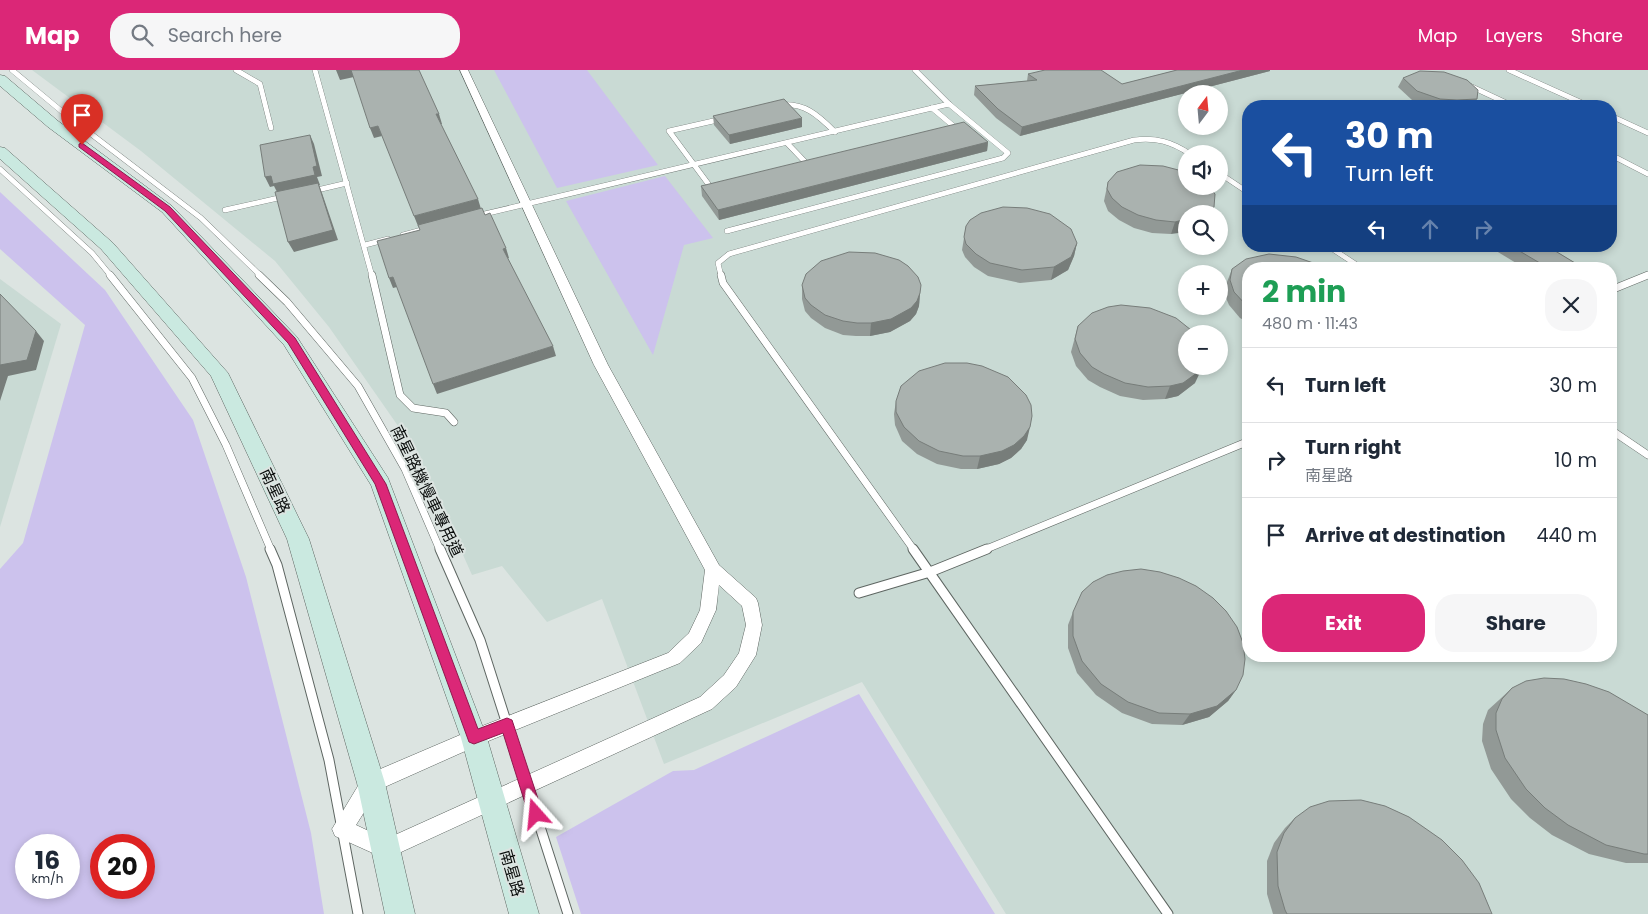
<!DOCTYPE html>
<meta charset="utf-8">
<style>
:root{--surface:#fff;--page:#f6f6f7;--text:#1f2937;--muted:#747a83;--line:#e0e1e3;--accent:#db2777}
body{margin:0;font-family:Poppins,"Noto Sans TC",sans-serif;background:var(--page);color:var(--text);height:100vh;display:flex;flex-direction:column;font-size:19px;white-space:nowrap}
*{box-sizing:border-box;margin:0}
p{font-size:16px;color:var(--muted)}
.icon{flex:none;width:28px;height:28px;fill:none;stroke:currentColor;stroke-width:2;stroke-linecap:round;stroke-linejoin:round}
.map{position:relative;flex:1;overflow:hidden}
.drawer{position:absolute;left:1242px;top:192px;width:375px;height:400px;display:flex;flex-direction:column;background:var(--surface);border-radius:20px;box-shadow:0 2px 8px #0003}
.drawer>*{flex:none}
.banner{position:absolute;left:1242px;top:30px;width:375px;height:152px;border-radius:20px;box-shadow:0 2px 8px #0003;background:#1a4fa0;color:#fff;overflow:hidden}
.needle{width:32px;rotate:16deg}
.tools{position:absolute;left:1178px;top:15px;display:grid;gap:10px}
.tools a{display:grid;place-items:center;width:50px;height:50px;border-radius:50%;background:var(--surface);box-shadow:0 2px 8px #0003;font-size:25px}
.speed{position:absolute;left:15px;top:764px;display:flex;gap:10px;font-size:25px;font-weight:700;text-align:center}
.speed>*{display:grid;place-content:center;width:65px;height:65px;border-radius:50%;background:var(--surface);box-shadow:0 2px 8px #0003;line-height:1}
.speed small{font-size:12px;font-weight:400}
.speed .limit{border:8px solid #d22;background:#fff;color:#111}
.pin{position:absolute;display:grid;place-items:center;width:42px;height:42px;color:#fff;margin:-51px -21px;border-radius:50% 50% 50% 0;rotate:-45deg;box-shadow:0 0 5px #0007}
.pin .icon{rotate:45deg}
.me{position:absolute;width:55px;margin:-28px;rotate:342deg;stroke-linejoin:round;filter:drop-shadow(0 0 4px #0008)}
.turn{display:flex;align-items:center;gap:18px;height:105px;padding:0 20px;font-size:22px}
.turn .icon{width:65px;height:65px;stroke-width:2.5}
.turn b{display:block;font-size:35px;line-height:42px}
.lanes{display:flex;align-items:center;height:48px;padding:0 20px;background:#0003;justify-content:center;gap:25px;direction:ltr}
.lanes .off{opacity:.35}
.round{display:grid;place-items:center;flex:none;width:52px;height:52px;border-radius:20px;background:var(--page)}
.summary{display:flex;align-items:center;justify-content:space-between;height:85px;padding:0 20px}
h1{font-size:30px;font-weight:700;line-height:38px;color:#1e9e55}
.button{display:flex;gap:10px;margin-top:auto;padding:10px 20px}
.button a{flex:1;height:58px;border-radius:20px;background:var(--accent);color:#fff;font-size:20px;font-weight:700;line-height:58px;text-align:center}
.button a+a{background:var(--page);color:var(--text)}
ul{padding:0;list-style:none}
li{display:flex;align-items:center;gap:15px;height:75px;padding:0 20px;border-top:1px solid var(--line)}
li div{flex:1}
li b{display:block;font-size:19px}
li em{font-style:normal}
header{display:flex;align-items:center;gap:30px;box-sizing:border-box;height:70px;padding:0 25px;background:var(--accent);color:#fff}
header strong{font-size:24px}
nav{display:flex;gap:28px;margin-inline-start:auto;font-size:18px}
.search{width:350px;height:45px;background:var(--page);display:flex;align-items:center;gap:12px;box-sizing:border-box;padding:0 18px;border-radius:20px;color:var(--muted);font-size:19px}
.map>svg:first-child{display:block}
</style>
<header>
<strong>Map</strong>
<div class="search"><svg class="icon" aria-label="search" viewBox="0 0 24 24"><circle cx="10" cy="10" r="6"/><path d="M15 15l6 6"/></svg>Search here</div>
<nav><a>Map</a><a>Layers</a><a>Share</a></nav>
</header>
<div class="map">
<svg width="1648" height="844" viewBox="0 0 1648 844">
<rect width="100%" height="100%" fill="#dce4e1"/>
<g fill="#c9dad4" fill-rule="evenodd">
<path d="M 32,0 L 1648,0 L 1648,844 L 1006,844 L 862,612 L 664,694 L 602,529 L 547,552 L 502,496 L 472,505 L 419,386 L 329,257 L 275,191 L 141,81 ZM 1186,24 L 1219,24 L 1219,56 L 1186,56 ZM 1249,36 L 1611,36 L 1611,176 L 1249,176 ZM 1186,84 L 1219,84 L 1219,116 L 1186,116 ZM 1186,144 L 1219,144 L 1219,176 L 1186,176 ZM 1249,199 L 1611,199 L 1611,586 L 1249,586 ZM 1186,204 L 1219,204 L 1219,236 L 1186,236 ZM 1186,264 L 1219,264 L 1219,296 L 1186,296 Z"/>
<polygon points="0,209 61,254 0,457"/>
</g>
<g fill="#ccc2ed" fill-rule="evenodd">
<polygon points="494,0 587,0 658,95 557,118"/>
<polygon points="665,106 713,168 684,175 653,285 566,131"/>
<path d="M 0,122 L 105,220 L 193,350 L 246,507 L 311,763 L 324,844 L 0,844 L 0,499 L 23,473 L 85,255 L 0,179 ZM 26,775 L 69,775 L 69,818 L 26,818 ZM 101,775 L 144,775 L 144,818 L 101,818 Z"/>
<polygon points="859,624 995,844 581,844 556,767 673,701 694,700"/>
</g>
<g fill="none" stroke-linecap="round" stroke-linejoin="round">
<defs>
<g id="lane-far2">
<polyline points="12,0 65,44 201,148 261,206"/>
<polyline points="236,0 260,14 271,58"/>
<polyline points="315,0 372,206"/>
<polyline points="1509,0 1589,36"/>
<polyline points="1468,15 1513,36"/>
<path d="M 779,35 C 804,32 818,45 835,62"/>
<polyline points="932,38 957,59 954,60"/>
<polyline points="1611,46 1648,63"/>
<polyline points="787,73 809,96"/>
<polyline points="1611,85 1648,104"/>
<polyline points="0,99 92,183 111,206"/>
<polyline points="1219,103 1249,123"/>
<polyline points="715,119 712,119 669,61 722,49"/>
<polyline points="313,121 347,113"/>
<polyline points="225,140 287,126"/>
<polyline points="476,146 949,34"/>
<polyline points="727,161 1003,88 1008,83 949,34 915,0"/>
<polyline points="403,165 429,158"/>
<polyline points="365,175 388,169"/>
<polyline points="1328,176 1363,199"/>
<path d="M 721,206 L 718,193 L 729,184 L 1134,70 C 1156,67 1172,72 1190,84"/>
<polyline points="1645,206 1648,205"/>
</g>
<g id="lane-far1">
<polyline points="110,205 192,308 226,375 271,480"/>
<polyline points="259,205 287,232 358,316 405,399 440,480"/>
<polyline points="372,205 400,325 413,338 446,343 454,352"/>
<polyline points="721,205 723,213 914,480"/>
<polyline points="1611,220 1648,205"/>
<polyline points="1611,360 1648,385"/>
<polyline points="984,480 1249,371"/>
</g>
<g id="lane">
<polyline points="270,479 277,495 329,690 358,844"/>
<polyline points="440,479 480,570 568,844"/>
<polyline points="913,479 1168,844"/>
<polyline points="859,523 930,502 987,479"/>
</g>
<path id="street" d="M 460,0 L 468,0 L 608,295 L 719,495 L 756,528 L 758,533 L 762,555 L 756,585 L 736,617 L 712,639 L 386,789 L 335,766 L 332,759 L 364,706 L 467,662 L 668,583 L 689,563 L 700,540 L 705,500 L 594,295 ZM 719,515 L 742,536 L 746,555 L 739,583 L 724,605 L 700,627 L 386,769 L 356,755 L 378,720 L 481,674 L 680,593 L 701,573 L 716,540 Z"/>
<g id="secondary">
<polygon points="0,5 5,6 58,51 172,136 297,267 388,408 487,668 539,844 509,844 461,668 371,415 284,275 162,142 48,57 0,16"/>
<polygon points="0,77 5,78 113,173 228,303 309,469 385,713 415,844 385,844 357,713 287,469 211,306 101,179 0,89"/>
</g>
</defs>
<use href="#lane-far2" stroke="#5e6662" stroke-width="5.5"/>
<use href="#lane-far1" stroke="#5e6662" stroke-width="8"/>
<use href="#lane" stroke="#5e6662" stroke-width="11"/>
<use href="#street" stroke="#5e6662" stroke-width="1"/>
<use href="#secondary" stroke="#5e6662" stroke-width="1"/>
<use href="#lane-far2" stroke="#fff" stroke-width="5"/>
<use href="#lane-far1" stroke="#fff" stroke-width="7"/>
<use href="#lane" stroke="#fff" stroke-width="9"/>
<use href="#street" fill="#fff" fill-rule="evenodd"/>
<use href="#secondary" fill="#cae9e0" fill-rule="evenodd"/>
</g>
<g fill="#929996">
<polygon points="1177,0 1270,0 1270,1 1020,66 996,48 974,25 975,16 1027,11 1028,4 1122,14"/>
<polygon points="1403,8 1477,29 1473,36 1431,36 1412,30 1398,17"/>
<polygon points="713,46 802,57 730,74 714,55"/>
<polygon points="988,72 987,81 719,150 702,126 701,116"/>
<polygon points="1108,112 1208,116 1171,164 1152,163 1134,158 1119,150 1108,141 1104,131"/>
<polygon points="966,156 1077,173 1074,186 1068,200 1051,210 1020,213 988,206 974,197 965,187 962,180"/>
<polygon points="1488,176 1547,176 1585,199 1526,199"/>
<polygon points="1232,199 1249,199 1249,253 1240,248 1229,235 1224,223 1227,212"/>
<polygon points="802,215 920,223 919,236 916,244 910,251 890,262 870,266 856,266 843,265 825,258 811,248 805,241 802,229"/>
<polygon points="1078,256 1195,313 1178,326 1165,329 1143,330 1120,326 1100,317 1088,310 1076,296 1071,282"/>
<polygon points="896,331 1027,370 1021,379 1011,388 999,394 977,399 961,399 937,394 917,384 902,371 895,355 894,344"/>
<polygon points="1073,542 1236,620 1228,631 1209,647 1182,655 1152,654 1122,643 1096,625 1077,603 1068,578 1068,555"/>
<polygon points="1512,618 1648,645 1648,793 1626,793 1589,784 1552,765 1530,748 1511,729 1491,699 1482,671 1483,654 1488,640 1499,630"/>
<polygon points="1295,748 1492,844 1273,844 1267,824 1267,791 1274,773 1285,758"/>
</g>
<g fill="#777d7a">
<polygon points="336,0 351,0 354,7 340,10"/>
<polygon points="1243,0 1270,0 1270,1 1020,66 1022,57"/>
<polygon points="436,44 439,44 442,54 439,54"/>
<polygon points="802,48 802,57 730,74 729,65"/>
<polygon points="378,56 382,66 374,68 370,58"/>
<polygon points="310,65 314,74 322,106 317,107 320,115 319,115 322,123 338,170 294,182 288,172 278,124 274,116 270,117 265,107"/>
<polygon points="988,72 987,81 719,150 718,140"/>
<polygon points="478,129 481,139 418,156 414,146"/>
<polygon points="1214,137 1212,144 1206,144"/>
<polygon points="1186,149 1186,162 1171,164 1175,152"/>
<polygon points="1077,173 1074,186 1068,200 1051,210 1054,197"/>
<polygon points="506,178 509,188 506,189 503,179"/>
<polygon points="393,207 397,217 393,218 389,208"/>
<polygon points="920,223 919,236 916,244 910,251 890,262 870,266 871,253"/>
<polygon points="36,261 44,271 36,300 8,306 0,331 0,295"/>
<polygon points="553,276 556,286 437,324 433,314"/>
<polygon points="1203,296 1195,313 1178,326 1165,329 1170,316"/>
<polygon points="1030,357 1027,370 1021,379 1011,388 999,394 977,399 980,386"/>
<polygon points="1236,620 1228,631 1209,647 1182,655 1190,644"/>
</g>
<g fill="#aab2af" stroke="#777d7a">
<polygon points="351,0 419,0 439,44 436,44 478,129 414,146 378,56 370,58"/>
<polygon points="1045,0 1101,0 1122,14 1177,0 1243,0 1022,57 998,39 975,16 1037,10 1028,4"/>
<polygon points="1420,1 1444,2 1467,10 1478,20 1477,29 1457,30 1440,29 1417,21 1403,8"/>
<polygon points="784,29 802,48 729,65 713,46"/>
<polygon points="1504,35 1511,36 1476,36"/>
<polygon points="964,52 988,72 718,140 701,116"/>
<polygon points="310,65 317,96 313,97 315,105 273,114 271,106 265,107 260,75"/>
<polygon points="1140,95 1163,96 1186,102 1186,116 1208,116 1215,124 1214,137 1206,144 1186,144 1186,149 1175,152 1156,150 1138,145 1122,137 1112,128 1107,119 1108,112 1117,102"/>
<polygon points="318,113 333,160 288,172 275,122"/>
<polygon points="1003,137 1027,138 1050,144 1071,159 1077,173 1071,187 1054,197 1022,200 990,193 976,184 966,174 964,167 966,156 970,150 981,143"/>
<polygon points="482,138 485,145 490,143 506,178 503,179 553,276 433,314 393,207 389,208 377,171 420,160 418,155"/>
<polygon points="1511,176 1547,176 1585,199 1550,199"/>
<polygon points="849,182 875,183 899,190 908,196 918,207 921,215 920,223 917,231 911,238 891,249 871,253 857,253 843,251 825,245 811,235 805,228 802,215 806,204 821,191"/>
<polygon points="1269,184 1296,187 1322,196 1327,199 1249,199 1249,236 1246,235 1234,222 1230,210 1232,199 1246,189"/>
<polygon points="0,224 36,261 27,290 0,295"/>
<polygon points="1121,235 1150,238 1176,248 1196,264 1186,264 1186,296 1203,296 1201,300 1183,313 1170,316 1148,317 1125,313 1104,304 1092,297 1080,283 1075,269 1078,256 1092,243 1108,237"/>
<polygon points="945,293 967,293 982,296 1008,307 1026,325 1031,335 1032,346 1030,357 1024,366 1014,375 1002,381 980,386 963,386 939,381 919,371 904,357 896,342 896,331 901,316 919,301"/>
<polygon points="1611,412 1613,418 1613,429 1611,432"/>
<polygon points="1141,499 1160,502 1179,508 1196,516 1213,528 1226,541 1237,557 1243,573 1245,589 1243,605 1236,620 1217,636 1190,644 1159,643 1128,632 1101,614 1082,591 1073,566 1073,542 1082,522 1093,512 1107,505 1123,501"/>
<polygon points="1544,608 1564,609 1586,614 1609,622 1643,642 1648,645 1648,784 1644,784 1606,775 1568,755 1545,738 1526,719 1505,688 1496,660 1496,643 1502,629 1512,618 1526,611"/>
<polygon points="1361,730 1385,736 1409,747 1442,770 1462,790 1479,813 1492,844 1287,844 1285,840 1278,816 1277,782 1284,763 1295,748 1310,737 1329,731"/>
</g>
<polygon fill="#db2777" stroke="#8e194d" points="82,73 170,137 295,268 386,414 478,659 507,648 512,650 543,744 541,749 536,751 530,749 503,663 474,674 469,672 375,414 288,273 165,141 79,77 79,74"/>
<g text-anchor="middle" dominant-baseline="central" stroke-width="4" stroke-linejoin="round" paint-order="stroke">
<g font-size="16" fill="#090c0b" stroke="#dce4e1">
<text transform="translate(275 421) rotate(65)">南星路</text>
<text transform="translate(427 421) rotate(64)">南星路機慢車專用道</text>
<text transform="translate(512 803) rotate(74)">南星路</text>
</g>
</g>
</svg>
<div class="tools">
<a><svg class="needle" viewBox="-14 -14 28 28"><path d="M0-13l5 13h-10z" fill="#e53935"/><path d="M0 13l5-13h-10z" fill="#747a83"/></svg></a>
<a><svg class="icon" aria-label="sound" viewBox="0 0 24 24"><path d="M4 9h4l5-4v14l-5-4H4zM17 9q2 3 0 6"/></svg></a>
<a><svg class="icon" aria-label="search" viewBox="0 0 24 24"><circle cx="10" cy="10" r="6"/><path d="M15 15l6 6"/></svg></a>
<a>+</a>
<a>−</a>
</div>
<div class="speed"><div>16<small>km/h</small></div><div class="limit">20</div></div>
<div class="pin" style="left:82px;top:75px;background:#d93025"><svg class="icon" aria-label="arrive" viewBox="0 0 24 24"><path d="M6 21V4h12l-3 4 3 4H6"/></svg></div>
<svg class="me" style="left:536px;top:744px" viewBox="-20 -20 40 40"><path d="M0-17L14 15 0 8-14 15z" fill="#db2777" stroke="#fff" stroke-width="4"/></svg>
<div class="banner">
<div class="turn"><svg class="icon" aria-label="left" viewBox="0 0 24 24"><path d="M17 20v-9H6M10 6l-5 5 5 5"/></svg><div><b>30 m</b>Turn left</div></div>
<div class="lanes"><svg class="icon" aria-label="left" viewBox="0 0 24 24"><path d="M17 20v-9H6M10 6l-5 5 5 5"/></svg><svg class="icon off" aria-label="ahead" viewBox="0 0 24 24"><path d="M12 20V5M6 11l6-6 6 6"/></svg><svg class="icon off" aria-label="right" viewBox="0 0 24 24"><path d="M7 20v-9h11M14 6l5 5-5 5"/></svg></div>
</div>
<section class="drawer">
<div class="summary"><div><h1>2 min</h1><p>480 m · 11:43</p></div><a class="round"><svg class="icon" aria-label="close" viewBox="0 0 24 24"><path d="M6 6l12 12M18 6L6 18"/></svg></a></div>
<ul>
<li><svg class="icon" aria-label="left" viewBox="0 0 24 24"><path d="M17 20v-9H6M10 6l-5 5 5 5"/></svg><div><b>Turn left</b></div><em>30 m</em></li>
<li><svg class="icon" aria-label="right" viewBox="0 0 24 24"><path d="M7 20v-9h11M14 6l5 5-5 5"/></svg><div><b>Turn right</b><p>南星路</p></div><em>10 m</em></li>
<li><svg class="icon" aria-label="arrive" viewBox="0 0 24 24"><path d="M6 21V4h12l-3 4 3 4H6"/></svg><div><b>Arrive at destination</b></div><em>440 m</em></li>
</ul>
<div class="button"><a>Exit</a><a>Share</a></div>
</section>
</div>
